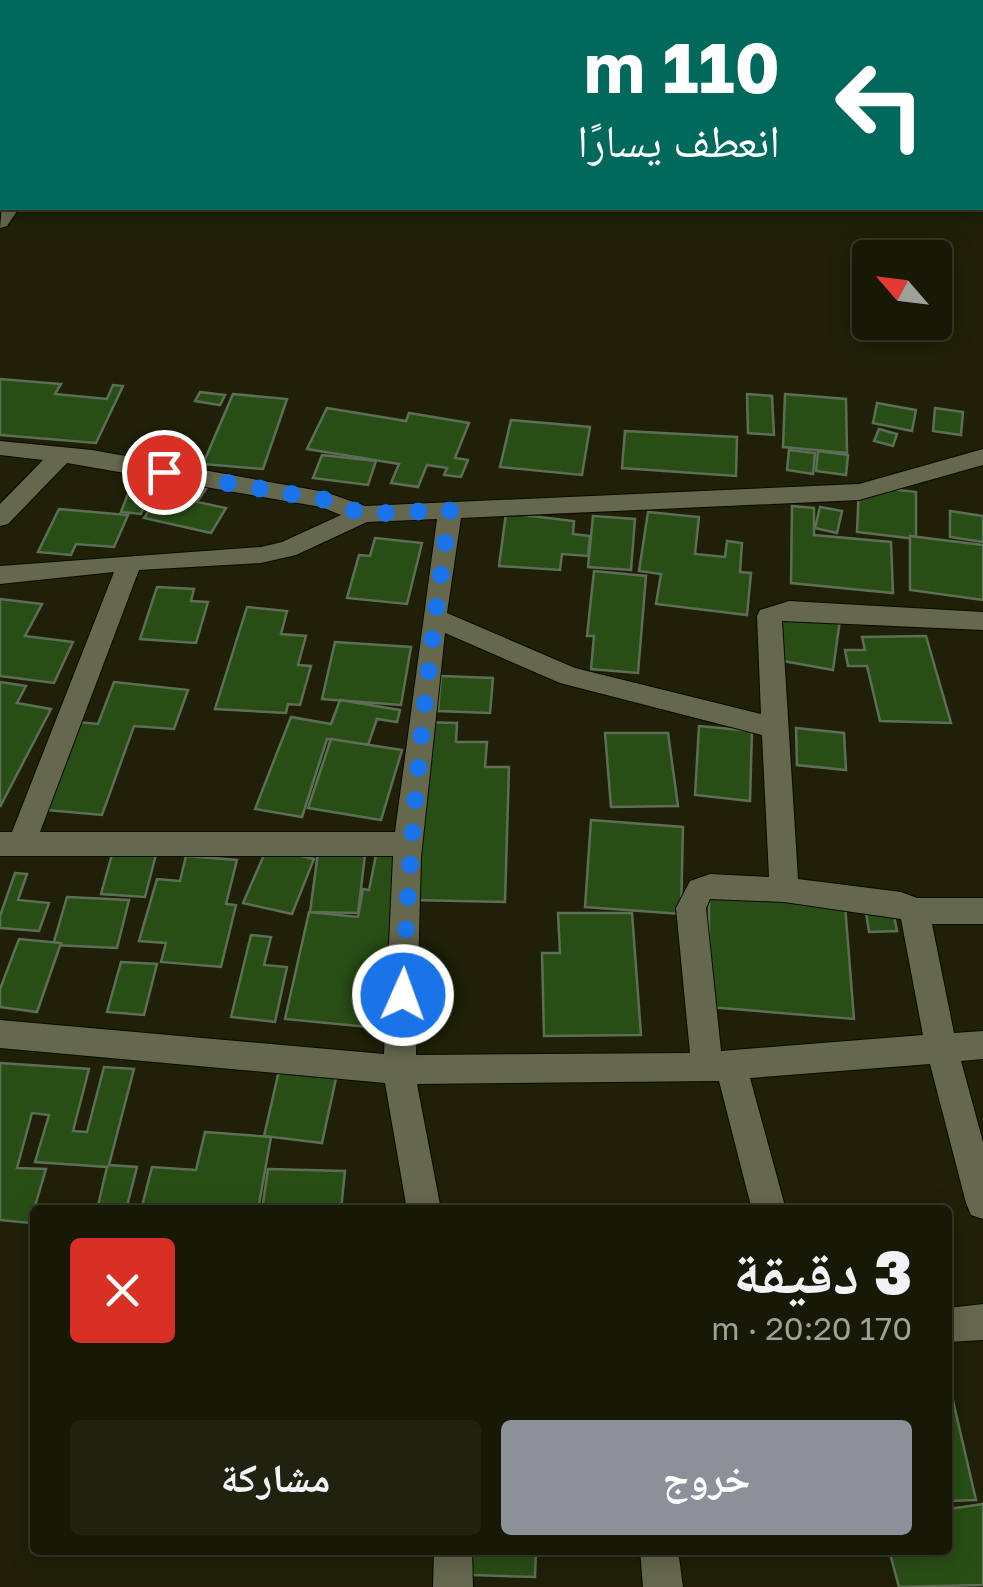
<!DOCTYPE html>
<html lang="ar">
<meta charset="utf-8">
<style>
:root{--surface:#171805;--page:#20210f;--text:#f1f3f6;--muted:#9ea09a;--line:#363727;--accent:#8c9099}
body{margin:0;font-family:"Golos Text","Noto Naskh Arabic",sans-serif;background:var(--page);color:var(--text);direction:rtl;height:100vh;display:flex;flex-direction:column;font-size:38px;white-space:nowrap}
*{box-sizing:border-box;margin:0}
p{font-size:32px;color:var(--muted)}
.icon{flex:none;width:55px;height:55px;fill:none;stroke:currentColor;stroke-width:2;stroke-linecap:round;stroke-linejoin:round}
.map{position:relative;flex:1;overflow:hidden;direction:ltr}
.side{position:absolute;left:30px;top:1205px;width:922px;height:350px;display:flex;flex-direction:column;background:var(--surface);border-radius:10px;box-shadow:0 5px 25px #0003,0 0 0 2px var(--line);direction:rtl}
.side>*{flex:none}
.hud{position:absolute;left:0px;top:0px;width:985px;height:210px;box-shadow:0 5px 25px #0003,0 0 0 2px var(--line);direction:rtl;background:#00695c;color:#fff;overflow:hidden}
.needle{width:65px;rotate:298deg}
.controls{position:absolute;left:852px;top:240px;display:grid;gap:20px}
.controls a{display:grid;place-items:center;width:100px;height:100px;border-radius:10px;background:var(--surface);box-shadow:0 5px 25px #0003,0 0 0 2px var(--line);font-size:50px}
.pin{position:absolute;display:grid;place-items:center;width:85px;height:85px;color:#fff;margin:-42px;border:5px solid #fff;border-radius:50%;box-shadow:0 2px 10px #0007}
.me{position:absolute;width:110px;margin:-55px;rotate:2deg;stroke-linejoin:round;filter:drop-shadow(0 0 8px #0008)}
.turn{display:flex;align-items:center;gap:35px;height:210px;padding:0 40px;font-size:45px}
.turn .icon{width:130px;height:130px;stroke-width:2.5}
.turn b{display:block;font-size:70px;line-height:85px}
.round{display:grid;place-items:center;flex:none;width:105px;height:105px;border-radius:10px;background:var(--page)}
.overview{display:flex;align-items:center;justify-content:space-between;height:170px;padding:0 40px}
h1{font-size:60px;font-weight:800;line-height:75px}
.cta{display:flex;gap:20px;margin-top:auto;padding:20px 40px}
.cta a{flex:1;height:115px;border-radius:10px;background:var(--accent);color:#fff;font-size:40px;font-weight:800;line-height:115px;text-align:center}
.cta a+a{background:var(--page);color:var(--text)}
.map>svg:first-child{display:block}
</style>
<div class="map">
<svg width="983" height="1587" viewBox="0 0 983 1587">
<rect width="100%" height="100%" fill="#1f2007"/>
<g fill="#294e15" stroke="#5d6e56" stroke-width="2.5">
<polygon points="0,379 61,384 55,394 107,399 113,385 123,386 96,443 0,435"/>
<polygon points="200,392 225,395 220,405 195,401"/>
<polygon points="233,394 287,399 263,469 203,464"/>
<polygon points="747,394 772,396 774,435 748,433"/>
<polygon points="785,394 846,399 847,453 783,447"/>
<polygon points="877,403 916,410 912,431 873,423"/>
<polygon points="327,408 406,421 409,413 469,423 455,458 468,460 461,477 444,475 447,468 427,465 418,487 391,483 399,464 307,449"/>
<polygon points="935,408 963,412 961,435 933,431"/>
<polygon points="511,420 590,427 582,475 500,467"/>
<polygon points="879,429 897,434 893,446 874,441"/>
<polygon points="625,431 737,437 736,476 622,468"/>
<polygon points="789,450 815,453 813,474 787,470"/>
<polygon points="818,451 848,455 846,475 816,471"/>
<polygon points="322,455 376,461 368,485 313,478"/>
<polygon points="134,478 154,480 141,514 121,512"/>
<polygon points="171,478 208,486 197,502 226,508 211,533 144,518"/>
<polygon points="859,485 916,492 916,539 857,532"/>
<polygon points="792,506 814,508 814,535 891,542 893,593 791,583"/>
<polygon points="820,507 842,511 837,533 815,528"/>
<polygon points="59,509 128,515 114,547 76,544 71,555 38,552"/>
<polygon points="950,511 983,516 983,542 950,537"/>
<polygon points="648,512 699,517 695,554 725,557 727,541 742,543 740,572 751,573 747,615 656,604 661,574 639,571"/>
<polygon points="506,513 574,521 573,534 590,536 588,556 562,554 560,570 499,566"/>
<polygon points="593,516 635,519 631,570 588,567"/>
<polygon points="910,536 983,545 983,600 910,590"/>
<polygon points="375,538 422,543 407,604 347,598 359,555 370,556"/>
<polygon points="594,571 646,576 638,673 591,669 594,636 587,636"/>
<polygon points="157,587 194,589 191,601 208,602 196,643 140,639"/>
<polygon points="0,599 42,604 25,636 73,642 54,683 0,676"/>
<polygon points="247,607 287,611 281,634 306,636 298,665 311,666 300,705 288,704 286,713 215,709"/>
<polygon points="775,609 840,620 833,670 766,658"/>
<polygon points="926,636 951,723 880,721 867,666 848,666 845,650 865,650 862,637"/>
<polygon points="335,642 411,647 401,705 322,699"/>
<polygon points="441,676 493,678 490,713 438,711"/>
<polygon points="0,682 26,686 17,703 51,709 0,807"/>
<polygon points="114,682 188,690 174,729 134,726 102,815 24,808 59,720 98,724"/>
<polygon points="340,700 400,710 397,722 377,719 368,745 327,739 302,817 255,809 291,717 331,724"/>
<polygon points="422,722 457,723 456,742 487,742 485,767 509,767 505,902 413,900"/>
<polygon points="699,726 752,731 750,801 695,795"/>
<polygon points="796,728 844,733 846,770 797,765"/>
<polygon points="605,733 668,733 678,806 611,807"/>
<polygon points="331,739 402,750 381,820 308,808"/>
<polygon points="591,820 683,827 681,914 585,907"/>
<polygon points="116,840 159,843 145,897 101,894"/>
<polygon points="319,845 366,847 358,913 310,912"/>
<polygon points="378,845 410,848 378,1028 285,1019 309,912 358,917 363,889 369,890"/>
<polygon points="267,848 314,859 292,914 243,903"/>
<polygon points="186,856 237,860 226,904 236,905 221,967 161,962 166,943 139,941 157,879 180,881"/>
<polygon points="15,873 27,874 18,900 49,903 39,931 0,928 0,916"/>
<polygon points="709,896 845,905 854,1019 709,1007"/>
<polygon points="67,897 129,900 117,948 53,945"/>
<polygon points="865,906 892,906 897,931 869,932"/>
<polygon points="558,913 632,913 641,1035 544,1036 542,953 560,953"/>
<polygon points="251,935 271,937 264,965 287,967 275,1022 231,1017"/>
<polygon points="19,939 61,943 37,1012 0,1007 0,989"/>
<polygon points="121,962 157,964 144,1015 107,1012"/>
<polygon points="281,1062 338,1069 322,1143 264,1136"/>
<polygon points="0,1063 89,1069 73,1131 87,1132 104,1067 134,1069 109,1165 137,1167 126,1210 97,1210 107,1167 35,1162 49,1115 32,1113 17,1168 46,1169 30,1223 0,1220"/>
<polygon points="205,1132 271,1137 258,1210 141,1210 152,1167 196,1170"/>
<polygon points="268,1169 345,1171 341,1210 262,1210"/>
<polygon points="948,1379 976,1500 948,1501"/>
<polygon points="983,1504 983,1585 899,1587 889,1550 948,1550 948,1509"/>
<polygon points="472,1550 536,1550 535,1577 471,1575"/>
</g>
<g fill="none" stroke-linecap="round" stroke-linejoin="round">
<defs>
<g id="minor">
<rect x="0" y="63" width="2" height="10"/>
<polygon points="2,205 19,208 7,226 0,228"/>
<path d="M 0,441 L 92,450 L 325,492 L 365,506 L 859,484 L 983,449 L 983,465 L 859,500 L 461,518 L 447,613 L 575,668 L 761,714 L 757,616 L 760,610 L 789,601 L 983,612 L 983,630 L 782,621 L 798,879 L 901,892 L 917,898 L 983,898 L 983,924 L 932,924 L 954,1033 L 983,1031 L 983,1059 L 961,1061 L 983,1142 L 983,1219 L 971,1215 L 966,1203 L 930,1064 L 750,1078 L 786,1210 L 752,1210 L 719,1081 L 417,1084 L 441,1210 L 407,1210 L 385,1083 L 0,1048 L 0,1020 L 384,1054 L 393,856 L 0,856 L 0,832 L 12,832 L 114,572 L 0,584 L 0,566 L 261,547 L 282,542 L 341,515 L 321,507 L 67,463 L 8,524 L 0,526 L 0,504 L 43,460 L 0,455 ZM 437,519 L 395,832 L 40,832 L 139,570 L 261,563 L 296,555 L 367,522 ZM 445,633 L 560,683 L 762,735 L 769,877 L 710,874 L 690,881 L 676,908 L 690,1053 L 416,1055 L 421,857 ZM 710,899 L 784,902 L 901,919 L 923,1035 L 721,1051 L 706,908 Z"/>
<polygon points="983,1304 983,1340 948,1342 948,1308"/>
<polygon points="434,1550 472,1550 473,1587 433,1587"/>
<polygon points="640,1550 678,1550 683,1587 643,1587"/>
</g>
</defs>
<use href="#minor" stroke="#090a00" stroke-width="2"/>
<use href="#minor" fill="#65684c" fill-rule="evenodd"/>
</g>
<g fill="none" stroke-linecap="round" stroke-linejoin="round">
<path stroke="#1a73e8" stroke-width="18" stroke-dasharray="0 32.4" d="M 164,472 L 326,500 L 363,514 L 450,510 C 426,671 409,832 403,995"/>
</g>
</svg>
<div class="controls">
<a><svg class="needle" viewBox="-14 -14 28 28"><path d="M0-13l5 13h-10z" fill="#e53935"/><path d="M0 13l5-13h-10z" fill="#9ea09a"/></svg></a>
</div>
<div class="pin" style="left:164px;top:472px;background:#d93025"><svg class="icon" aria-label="arrive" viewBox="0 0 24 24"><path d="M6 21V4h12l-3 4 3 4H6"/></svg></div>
<svg class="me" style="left:403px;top:995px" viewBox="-20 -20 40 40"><circle r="17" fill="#1a73e8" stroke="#fff" stroke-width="3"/><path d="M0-11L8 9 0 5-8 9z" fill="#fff"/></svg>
<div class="hud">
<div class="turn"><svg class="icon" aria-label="left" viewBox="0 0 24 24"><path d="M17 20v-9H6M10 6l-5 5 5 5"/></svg><div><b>110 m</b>انعطف يسارًا</div></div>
</div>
<section class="side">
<div class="overview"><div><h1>3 دقيقة</h1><p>170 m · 20:20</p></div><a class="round" style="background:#d93025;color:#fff"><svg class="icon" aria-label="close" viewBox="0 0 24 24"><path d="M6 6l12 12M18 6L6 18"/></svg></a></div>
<div class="cta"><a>خروج</a><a>مشاركة</a></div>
</section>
</div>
